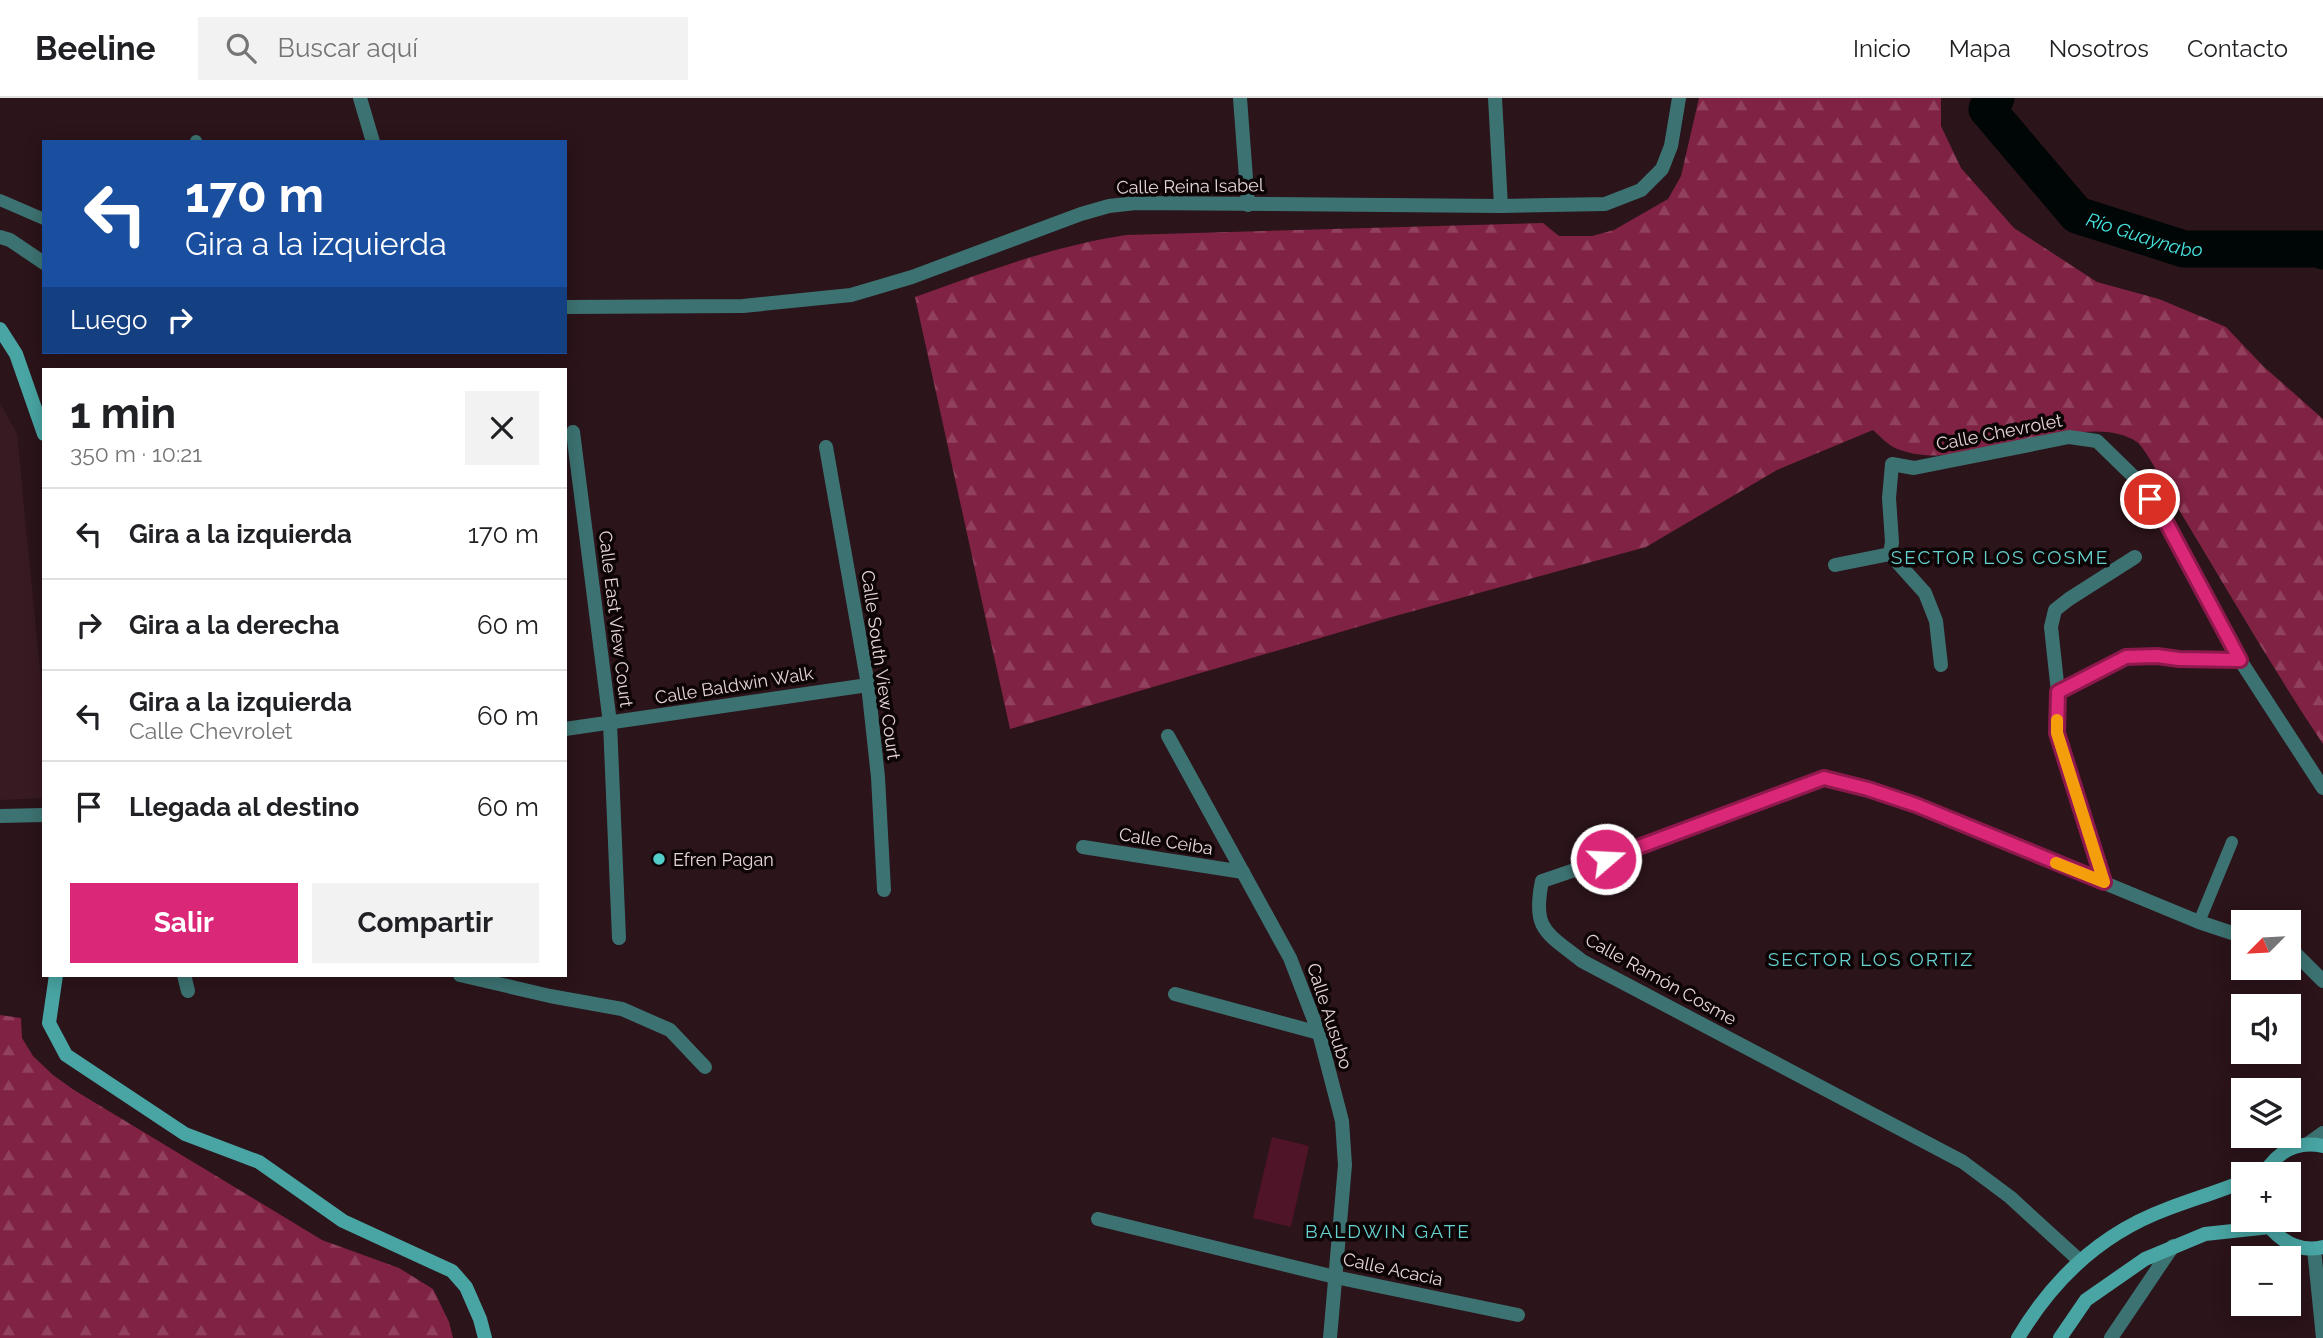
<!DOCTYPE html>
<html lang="es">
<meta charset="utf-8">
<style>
:root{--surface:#fff;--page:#f2f2f2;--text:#202124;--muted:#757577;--line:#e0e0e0;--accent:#db2777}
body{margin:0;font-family:Raleway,sans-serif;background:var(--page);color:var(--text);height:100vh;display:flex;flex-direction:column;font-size:26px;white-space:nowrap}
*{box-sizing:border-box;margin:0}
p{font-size:23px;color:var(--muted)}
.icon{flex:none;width:38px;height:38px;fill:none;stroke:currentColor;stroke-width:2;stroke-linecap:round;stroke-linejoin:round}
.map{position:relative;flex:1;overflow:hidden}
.sheet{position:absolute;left:42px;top:270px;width:525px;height:609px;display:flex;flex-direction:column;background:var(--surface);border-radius:0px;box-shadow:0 4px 18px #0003}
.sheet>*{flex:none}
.guide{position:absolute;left:42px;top:42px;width:525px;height:214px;border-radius:0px;box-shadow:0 4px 18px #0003;background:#1a4fa0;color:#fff;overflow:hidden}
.needle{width:46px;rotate:246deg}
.tools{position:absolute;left:2231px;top:812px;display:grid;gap:14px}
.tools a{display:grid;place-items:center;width:70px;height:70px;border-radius:0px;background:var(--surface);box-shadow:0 4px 18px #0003;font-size:35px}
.pin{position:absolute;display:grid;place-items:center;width:60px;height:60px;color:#fff;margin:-30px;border:4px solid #fff;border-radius:50%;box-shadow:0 2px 7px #0007}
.me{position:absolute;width:77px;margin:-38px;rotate:71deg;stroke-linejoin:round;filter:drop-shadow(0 0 5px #0008)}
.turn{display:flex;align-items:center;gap:24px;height:147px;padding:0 28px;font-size:32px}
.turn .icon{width:91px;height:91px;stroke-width:2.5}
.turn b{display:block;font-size:49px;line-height:60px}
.then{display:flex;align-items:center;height:66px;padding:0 28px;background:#0003;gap:14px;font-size:26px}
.round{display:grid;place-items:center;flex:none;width:74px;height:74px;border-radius:0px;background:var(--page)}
.summary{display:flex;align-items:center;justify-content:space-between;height:119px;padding:0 28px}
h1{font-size:42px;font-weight:700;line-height:52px}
.button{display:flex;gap:14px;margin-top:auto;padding:14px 28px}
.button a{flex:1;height:80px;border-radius:0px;background:var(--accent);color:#fff;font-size:28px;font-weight:700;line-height:80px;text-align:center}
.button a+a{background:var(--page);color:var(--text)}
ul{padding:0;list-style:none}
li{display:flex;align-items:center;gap:21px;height:91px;padding:0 28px;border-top:2px solid var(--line)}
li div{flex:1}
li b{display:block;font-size:26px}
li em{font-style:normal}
header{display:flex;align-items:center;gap:42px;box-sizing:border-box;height:98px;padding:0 35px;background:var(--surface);border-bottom:2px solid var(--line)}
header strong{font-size:33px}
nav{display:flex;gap:38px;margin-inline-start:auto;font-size:24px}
.search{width:490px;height:63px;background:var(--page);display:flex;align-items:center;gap:18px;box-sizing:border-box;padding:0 24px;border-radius:0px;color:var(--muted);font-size:26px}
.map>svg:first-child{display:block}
</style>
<header>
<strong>Beeline</strong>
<div class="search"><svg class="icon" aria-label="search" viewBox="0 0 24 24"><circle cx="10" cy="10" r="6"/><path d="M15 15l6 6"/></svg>Buscar aquí</div>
<nav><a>Inicio</a><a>Mapa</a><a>Nosotros</a><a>Contacto</a></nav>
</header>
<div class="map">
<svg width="2323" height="1240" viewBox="0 0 2323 1240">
<defs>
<pattern id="forest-firs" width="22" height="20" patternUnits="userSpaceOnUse" patternTransform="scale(1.75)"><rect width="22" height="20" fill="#7f2243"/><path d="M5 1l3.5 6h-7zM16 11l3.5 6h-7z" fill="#91415d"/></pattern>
</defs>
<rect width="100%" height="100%" fill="#2b141a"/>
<polygon fill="#381a22" points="0,305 17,336 44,614 44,700 0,702"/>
<g fill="url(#forest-firs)">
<path d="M 1699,0 L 1941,0 L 1941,28 L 1961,70 L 2014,130 L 2097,184 L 2159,201 L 2226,229 L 2263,268 L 2323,321 L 2323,646 C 2270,567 2223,484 2173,402 C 2166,390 2146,351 2137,344 C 2082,307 1964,382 1893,349 C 1886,345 1879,337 1873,332 L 1777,372 L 1646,449 L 1388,520 L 1010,631 L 915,199 C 985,174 1053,148 1126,137 L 1543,125 L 1559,138 L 1592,138 L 1614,132 L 1668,101 L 1681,78 Z"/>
<polygon points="0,917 21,920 22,940 33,958 53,977 74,992 322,1142 399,1170 433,1191 449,1224 453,1240 0,1240"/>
</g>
<polygon fill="#4f1428" points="1272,1039 1309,1048 1291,1129 1253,1120"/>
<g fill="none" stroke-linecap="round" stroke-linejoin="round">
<path stroke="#000606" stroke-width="37" id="s1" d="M 1996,0 L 1987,11 L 2077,117 L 2184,151 L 2322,151 L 2323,153"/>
<g stroke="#3c7372" stroke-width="12">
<polyline points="196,43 196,44"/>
<polyline points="0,102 44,121"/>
<polyline points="2199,824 2232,744"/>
</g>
<g stroke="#3c7372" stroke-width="14">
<polyline points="360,0 373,44"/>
<polyline points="1240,0 1248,107"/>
<polyline points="1495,0 1501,108"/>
<polyline points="0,139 10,142 44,165"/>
<polyline points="565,209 743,208 851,197 912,179 1081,116 1109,108 1136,105 1501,108 1605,106 1641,92 1662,71 1671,48 1679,0"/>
<polyline points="573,334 610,625 619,840"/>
<polyline points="826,349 868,587 878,679 884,792"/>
<polyline points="1890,456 1925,495 1936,523 1941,567"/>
<polyline points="1835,467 1890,456 1892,444 1889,400 1892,366 1914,370 2069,339 2097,343 2133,378 2166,424 2240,562 2323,690"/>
<polyline points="2058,594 2126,559 2157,558 2179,561 2240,562"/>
<polyline points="565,631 868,587"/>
<polyline points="1168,638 1290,860 1319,935 1342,1023 1345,1067 1330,1240"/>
<polyline points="0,718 44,717"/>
<polyline points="1083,749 1243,774"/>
<polyline points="2104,784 2057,635 2058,594 2051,529 2055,512 2069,501 2135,459"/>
<polyline points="2289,854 2296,856 2323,883"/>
<polyline points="184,877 188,893"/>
<polyline points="460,877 550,898 622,911 670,932 705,969"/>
<polyline points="1175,896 1319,935"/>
<polyline points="2309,1045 2323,1035"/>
<polyline points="1098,1121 1335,1179 1518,1217"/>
<polyline points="2314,1151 2323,1240"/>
<path d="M 2080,1163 L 2010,1099 L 1963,1064 L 1582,863 C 1546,834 1532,832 1542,783 L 1627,754 L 1824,680 L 1868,691 L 1916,707 L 2199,824 L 2244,839"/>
<polyline points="2111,1240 2173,1148"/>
</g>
<g stroke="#48a5a3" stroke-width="14">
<polyline points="0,231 16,256 44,336"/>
<polyline points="56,877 49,925 66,957 185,1036 259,1064 343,1123 452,1173 466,1189 480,1221 485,1240"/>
<path d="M 2264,1076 C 2277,1054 2297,1042 2323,1048"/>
<path d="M 2265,1123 C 2279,1142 2298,1155 2323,1149"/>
<path d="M 2018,1240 C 2053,1181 2102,1135 2167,1111 C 2193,1101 2218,1094 2244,1083"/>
<polyline points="2060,1240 2086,1202 2145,1161 2205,1136 2270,1129"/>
</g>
</g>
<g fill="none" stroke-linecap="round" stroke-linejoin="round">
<defs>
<polyline id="route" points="1606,761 1824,680 1868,691 1916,707 2104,784 2057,635 2058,594 2126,559 2157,558 2179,561 2240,562 2166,424 2150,401"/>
</defs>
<use href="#route" stroke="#8e194d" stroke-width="18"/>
<use href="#route" stroke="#db2777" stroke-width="12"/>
<polyline stroke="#f59e0b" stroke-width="12" points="2056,765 2104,784 2057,635 2057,622"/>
</g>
<circle fill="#53cdca" stroke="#0d0406" stroke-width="2.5" cx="659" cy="761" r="7"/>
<g text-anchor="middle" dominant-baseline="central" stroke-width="7" stroke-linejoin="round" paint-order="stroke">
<g font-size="18" fill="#e6d5d8" stroke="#0d0406">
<text transform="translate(1190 88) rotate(-1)">Calle Reina Isabel</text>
<text transform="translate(1999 334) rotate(-11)">Calle Chevrolet</text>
<text transform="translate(616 521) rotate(83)">Calle East View Court</text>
<text transform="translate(881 567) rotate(82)">Calle South View Court</text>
<text transform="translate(734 587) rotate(-9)">Calle Baldwin Walk</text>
<text transform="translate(1166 743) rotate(9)">Calle Ceiba</text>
<text transform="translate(1661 881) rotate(29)">Calle Ramón Cosme</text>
<text transform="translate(1330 918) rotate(72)">Calle Ausubo</text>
<text transform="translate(1393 1171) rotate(12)">Calle Acacia</text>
</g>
<g font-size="18" fill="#e6d5d8" stroke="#0d0406" text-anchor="start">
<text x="673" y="761">Efren Pagan</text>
</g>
<g font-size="19" font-style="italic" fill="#47e4e1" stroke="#0d0406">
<text stroke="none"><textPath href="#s1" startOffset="224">Río Guaynabo</textPath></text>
</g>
<g font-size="19" letter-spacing="2" fill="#66d2d0" stroke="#0d0406">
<text x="2000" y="459">SECTOR LOS COSME</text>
<text x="1871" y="861">SECTOR LOS ORTIZ</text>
<text x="1388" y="1133">BALDWIN GATE</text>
</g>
</g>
</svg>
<div class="tools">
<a><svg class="needle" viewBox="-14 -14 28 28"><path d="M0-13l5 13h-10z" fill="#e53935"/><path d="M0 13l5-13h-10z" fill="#757577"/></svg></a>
<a><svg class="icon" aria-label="sound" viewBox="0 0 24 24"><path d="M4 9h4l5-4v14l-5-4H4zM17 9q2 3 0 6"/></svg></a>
<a><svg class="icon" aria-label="layers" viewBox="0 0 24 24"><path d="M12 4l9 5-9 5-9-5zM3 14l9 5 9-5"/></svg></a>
<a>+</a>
<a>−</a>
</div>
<div class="pin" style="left:2150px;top:401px;background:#d93025"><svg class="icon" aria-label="arrive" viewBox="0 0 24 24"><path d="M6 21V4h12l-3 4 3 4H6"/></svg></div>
<svg class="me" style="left:1606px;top:761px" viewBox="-20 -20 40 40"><circle r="17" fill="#db2777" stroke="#fff" stroke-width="3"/><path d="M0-11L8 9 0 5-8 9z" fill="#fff"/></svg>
<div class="guide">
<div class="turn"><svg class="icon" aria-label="left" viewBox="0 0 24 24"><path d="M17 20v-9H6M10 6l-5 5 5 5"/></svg><div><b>170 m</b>Gira a la izquierda</div></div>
<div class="then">Luego<svg class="icon" aria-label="right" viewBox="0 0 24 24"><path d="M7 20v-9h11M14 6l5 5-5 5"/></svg></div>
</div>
<section class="sheet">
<div class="summary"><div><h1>1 min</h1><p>350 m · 10:21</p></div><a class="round"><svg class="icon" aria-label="close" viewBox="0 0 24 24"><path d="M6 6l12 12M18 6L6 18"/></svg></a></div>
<ul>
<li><svg class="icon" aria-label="left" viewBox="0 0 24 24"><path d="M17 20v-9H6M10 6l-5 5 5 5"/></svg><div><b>Gira a la izquierda</b></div><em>170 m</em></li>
<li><svg class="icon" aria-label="right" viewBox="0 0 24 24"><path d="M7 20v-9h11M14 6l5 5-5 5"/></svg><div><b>Gira a la derecha</b></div><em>60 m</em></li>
<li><svg class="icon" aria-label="left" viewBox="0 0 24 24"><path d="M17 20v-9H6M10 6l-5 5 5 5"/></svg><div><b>Gira a la izquierda</b><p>Calle Chevrolet</p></div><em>60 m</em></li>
<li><svg class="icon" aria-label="arrive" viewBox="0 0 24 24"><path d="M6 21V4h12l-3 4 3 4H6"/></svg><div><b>Llegada al destino</b></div><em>60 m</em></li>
</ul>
<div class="button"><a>Salir</a><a>Compartir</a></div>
</section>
</div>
